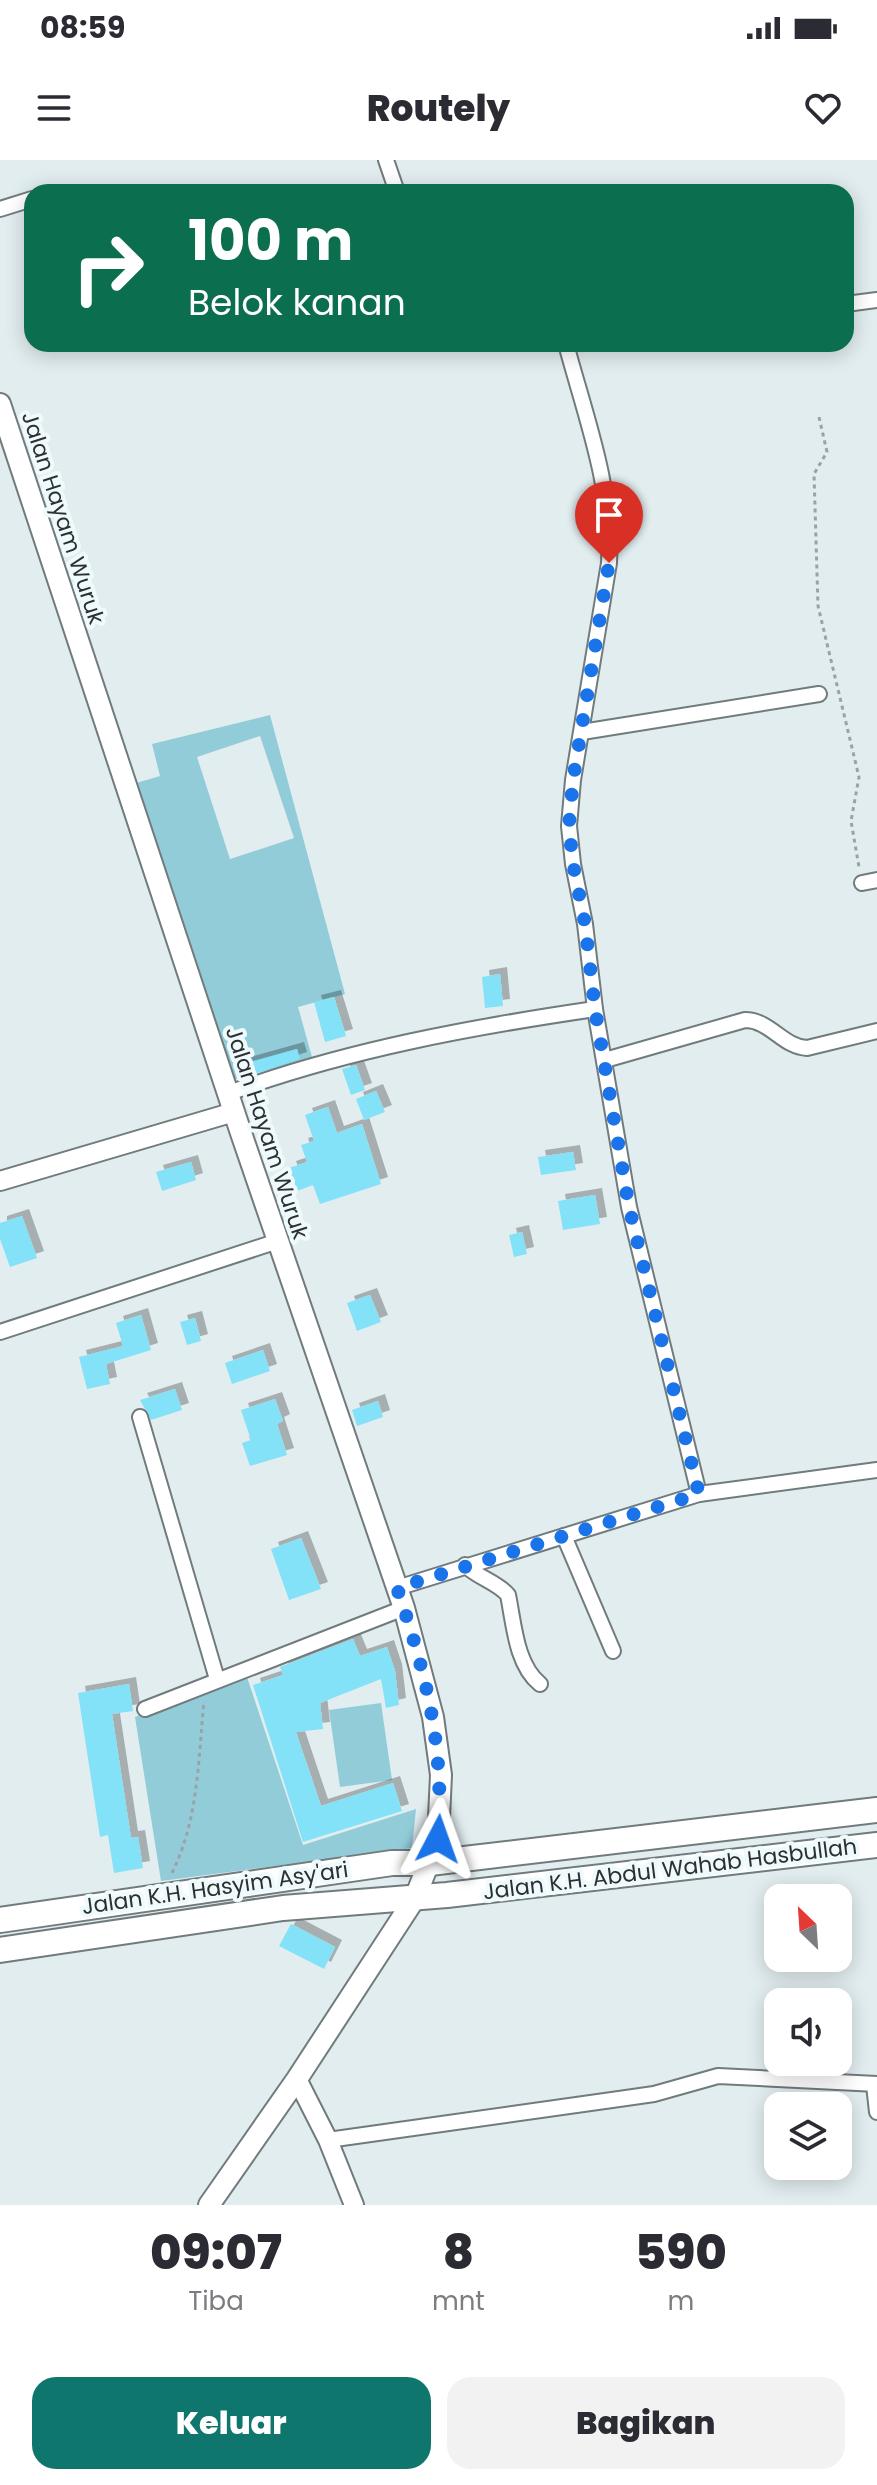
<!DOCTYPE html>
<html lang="id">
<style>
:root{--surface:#fff;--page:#f2f2f3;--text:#2b2b33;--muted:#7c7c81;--accent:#0f766e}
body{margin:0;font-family:Poppins,sans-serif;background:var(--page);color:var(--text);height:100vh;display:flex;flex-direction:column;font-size:30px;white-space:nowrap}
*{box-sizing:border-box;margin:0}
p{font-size:26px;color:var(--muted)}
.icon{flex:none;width:44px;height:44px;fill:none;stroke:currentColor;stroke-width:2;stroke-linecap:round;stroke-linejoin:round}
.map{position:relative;height:2045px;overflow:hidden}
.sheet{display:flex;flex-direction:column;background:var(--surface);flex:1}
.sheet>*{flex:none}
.top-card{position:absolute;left:24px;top:24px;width:830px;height:168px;border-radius:24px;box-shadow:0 4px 20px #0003;background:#0b6e4f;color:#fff;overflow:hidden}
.needle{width:52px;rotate:335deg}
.controls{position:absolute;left:764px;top:1724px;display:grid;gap:16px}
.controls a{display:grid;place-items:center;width:88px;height:88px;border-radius:16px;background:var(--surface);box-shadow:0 4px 20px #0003;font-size:40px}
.pin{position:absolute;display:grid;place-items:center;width:68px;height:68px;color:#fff;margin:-82px -34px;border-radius:50% 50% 50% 0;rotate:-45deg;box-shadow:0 0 8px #0007}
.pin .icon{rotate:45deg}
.me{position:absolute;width:88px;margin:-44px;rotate:4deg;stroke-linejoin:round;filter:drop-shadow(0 0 6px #0008)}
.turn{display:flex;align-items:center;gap:28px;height:168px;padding:0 32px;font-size:36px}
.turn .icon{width:104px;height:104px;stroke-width:2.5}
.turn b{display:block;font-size:56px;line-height:68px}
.eta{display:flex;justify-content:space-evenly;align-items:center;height:136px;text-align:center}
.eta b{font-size:48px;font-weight:800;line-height:56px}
.cta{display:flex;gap:16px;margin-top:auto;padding:16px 32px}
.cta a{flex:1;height:92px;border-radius:24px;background:var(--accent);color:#fff;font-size:32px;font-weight:800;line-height:92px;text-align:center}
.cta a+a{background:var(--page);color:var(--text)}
.status{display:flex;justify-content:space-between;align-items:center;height:56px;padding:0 40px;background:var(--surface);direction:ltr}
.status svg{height:22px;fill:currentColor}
header{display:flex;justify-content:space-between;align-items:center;height:104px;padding:0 32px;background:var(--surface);font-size:36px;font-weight:800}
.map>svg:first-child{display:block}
</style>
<div class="status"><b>08:59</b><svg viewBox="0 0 49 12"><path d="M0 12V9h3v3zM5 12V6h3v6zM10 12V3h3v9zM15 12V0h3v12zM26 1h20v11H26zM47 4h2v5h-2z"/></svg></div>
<header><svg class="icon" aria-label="menu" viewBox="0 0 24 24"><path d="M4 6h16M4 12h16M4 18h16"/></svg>Routely<svg class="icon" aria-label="heart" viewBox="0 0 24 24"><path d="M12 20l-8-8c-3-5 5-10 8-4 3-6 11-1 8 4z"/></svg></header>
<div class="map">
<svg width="877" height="2045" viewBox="0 0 877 2045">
<defs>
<filter id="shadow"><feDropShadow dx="7" dy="-7" stdDeviation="0" flood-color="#0004"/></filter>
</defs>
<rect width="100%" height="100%" fill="#e2edf0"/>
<g fill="#92ccd9" fill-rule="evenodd">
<path d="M 270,555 L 345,834 L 298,847 L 312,897 L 229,921 L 133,624 L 160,616 L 152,584 ZM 260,576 L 294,678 L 230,699 L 197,597 Z"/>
<polygon points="245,1511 303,1685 416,1649 412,1688 161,1721 135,1557"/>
<polygon points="381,1543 392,1620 340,1627 329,1550"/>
</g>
<g fill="#83e2f7" filter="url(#shadow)">
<polygon points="500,814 503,846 485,848 482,817"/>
<polygon points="334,837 346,876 325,882 314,842"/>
<polygon points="297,889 300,899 240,919 236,906"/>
<polygon points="356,905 365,930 351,935 342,909"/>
<polygon points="376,931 385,952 364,960 356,939"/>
<polygon points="328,947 337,973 362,964 381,1024 320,1044 313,1025 297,1031 289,1008 307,1002 301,985 314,981 305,955"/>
<polygon points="573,992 576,1010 541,1015 538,997"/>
<polygon points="191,1002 196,1020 162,1031 156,1012"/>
<polygon points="595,1035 600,1064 563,1070 558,1041"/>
<polygon points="22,1056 37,1098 10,1107 0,1079 0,1063"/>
<polygon points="522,1072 527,1094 514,1097 509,1075"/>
<polygon points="370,1135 381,1162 357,1171 347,1143"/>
<polygon points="141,1155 151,1190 106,1204 110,1224 87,1229 79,1197 123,1186 116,1163"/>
<polygon points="195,1158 201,1181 187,1185 180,1162"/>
<polygon points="263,1190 270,1211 232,1224 225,1203"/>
<polygon points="175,1229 182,1250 151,1260 140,1240"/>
<polygon points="275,1239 283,1261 277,1264 287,1295 250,1306 242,1283 251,1280 241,1250"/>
<polygon points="378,1241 383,1257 357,1266 352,1250"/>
<polygon points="301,1378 321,1429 289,1440 271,1389"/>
<polygon points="353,1479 360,1496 387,1487 395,1511 399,1545 386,1548 381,1519 320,1543 323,1569 296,1572 321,1646 393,1623 402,1651 303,1682 253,1525 283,1515 280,1507"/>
<polygon points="129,1524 133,1551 112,1554 131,1678 138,1677 143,1708 114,1713 108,1675 100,1677 78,1533"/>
<polygon points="291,1764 335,1787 324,1809 279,1786"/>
</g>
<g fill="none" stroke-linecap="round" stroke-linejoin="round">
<defs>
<g id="minor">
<polyline points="386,0 397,32"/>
<polyline points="0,49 32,39"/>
<polyline points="846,144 877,140"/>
<polyline points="582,572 819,534"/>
<polyline points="862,723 877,720"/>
<path d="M 605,900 L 745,860 C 770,860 783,887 807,888 L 877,871"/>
<path d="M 229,933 C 346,890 472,867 595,849"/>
<polyline points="0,1172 278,1081"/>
<polyline points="140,1257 217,1519"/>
<polyline points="699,1334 877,1310"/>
<polyline points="564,1376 613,1491"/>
<path d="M 465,1405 C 478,1418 497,1422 508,1435 C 514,1464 516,1505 540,1524"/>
<path d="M 397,1428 L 699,1334 L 629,1047 L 595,849 L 585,764 L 573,704 L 569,666 L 573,620 L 609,403 C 613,328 585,255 566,184"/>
<polyline points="145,1549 404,1448"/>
<polyline points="874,1925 877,1952"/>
<polyline points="328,1980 619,1939 654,1934 718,1916 877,1924"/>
</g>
<g id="tertiary">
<polyline points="0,1021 234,952"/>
<polyline points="297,1919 328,1980 354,2045"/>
</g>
<polyline id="secondary" points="0,244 241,973 404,1448 433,1557 441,1615 438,1679 415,1738 297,1919 209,2045"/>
<g id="trunk">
<polyline points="0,1760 392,1703 430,1703 877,1650"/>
<polyline points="0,1790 283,1748 447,1735 877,1685"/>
</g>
</defs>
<use href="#minor" stroke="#717b7d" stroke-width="18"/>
<use href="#tertiary" stroke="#717b7d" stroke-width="22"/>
<use href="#secondary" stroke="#717b7d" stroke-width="24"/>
<use href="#trunk" stroke="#717b7d" stroke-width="28"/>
<g stroke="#9aa2a5" stroke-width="3" stroke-dasharray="4 4" stroke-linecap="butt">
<polyline points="819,257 827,292 814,314 818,446 859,617 851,661 859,707"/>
<path d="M 172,1713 C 199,1658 198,1600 204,1541"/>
</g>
<use href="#minor" stroke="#fff" stroke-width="14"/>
<use href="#tertiary" stroke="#fff" stroke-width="18"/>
<use href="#secondary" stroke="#fff" stroke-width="20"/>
<use href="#trunk" stroke="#fff" stroke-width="24"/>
</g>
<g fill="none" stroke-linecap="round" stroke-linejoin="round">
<path stroke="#1a73e8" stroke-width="14" stroke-dasharray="0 25.2" d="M 438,1679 C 445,1588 426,1513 397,1428 L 699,1334 L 629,1047 L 595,849 L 585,764 L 573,704 L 569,666 L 573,620 L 609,403"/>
</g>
<g text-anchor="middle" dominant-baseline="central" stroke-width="8" stroke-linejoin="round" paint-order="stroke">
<g font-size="22" fill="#2c3031" stroke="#effafd">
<text transform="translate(63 358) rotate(72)">Jalan Hayam Wuruk</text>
<text transform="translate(267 973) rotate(72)">Jalan Hayam Wuruk</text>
<text transform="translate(670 1709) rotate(-7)">Jalan K.H. Abdul Wahab Hasbullah</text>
<text transform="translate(215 1728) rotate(-8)">Jalan K.H. Hasyim Asy'ari</text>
</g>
</g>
</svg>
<div class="controls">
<a><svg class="needle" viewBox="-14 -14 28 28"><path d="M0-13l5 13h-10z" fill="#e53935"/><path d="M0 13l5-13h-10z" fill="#7c7c81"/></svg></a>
<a><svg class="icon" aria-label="sound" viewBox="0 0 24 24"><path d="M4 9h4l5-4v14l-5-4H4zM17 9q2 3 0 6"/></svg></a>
<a><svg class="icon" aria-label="layers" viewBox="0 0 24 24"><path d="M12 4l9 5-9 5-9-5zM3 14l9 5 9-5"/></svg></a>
</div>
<div class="pin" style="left:609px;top:403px;background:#d93025"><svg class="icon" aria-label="arrive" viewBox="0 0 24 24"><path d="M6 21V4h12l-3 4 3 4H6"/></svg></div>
<svg class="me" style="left:438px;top:1679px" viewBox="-20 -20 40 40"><path d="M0-17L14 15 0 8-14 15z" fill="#1a73e8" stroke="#fff" stroke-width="4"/></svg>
<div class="top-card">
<div class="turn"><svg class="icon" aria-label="right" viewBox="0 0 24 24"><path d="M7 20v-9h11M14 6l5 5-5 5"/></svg><div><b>100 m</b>Belok kanan</div></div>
</div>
</div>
<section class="sheet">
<div class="eta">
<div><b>09:07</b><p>Tiba</p></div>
<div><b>8</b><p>mnt</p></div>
<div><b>590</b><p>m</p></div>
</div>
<div class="cta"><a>Keluar</a><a>Bagikan</a></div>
</section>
